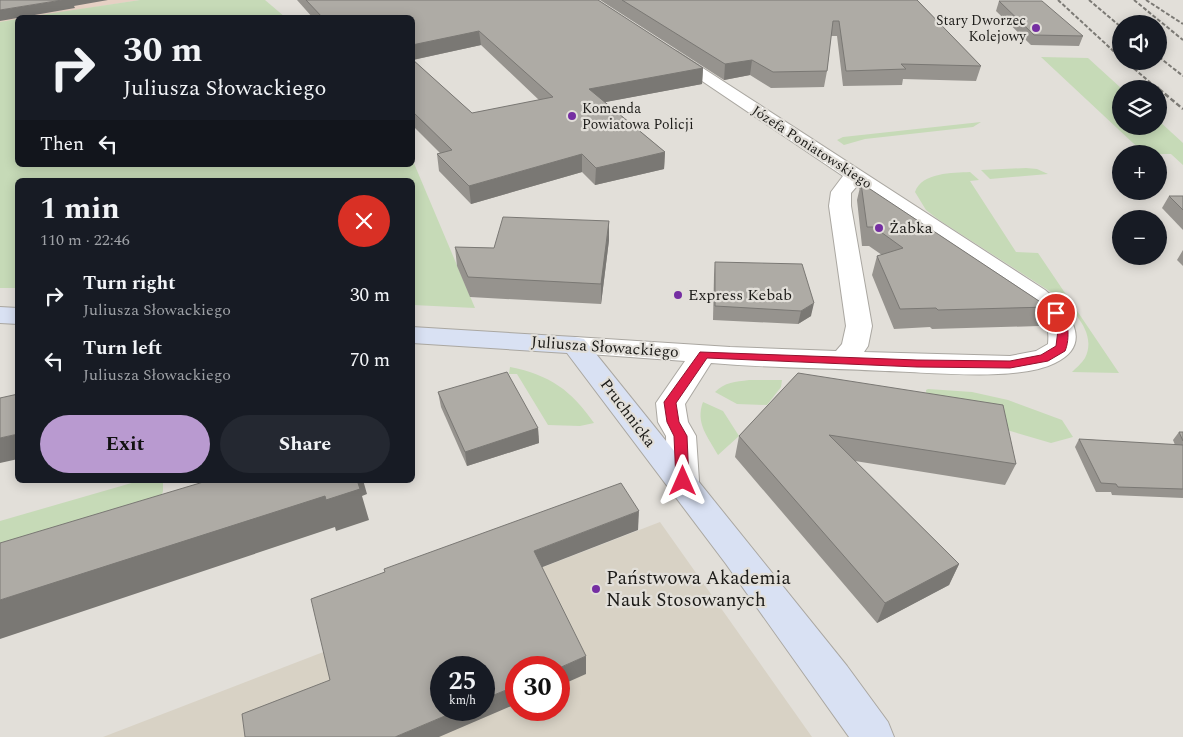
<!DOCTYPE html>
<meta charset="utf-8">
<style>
:root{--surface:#171b24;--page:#242831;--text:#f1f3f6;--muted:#9ea1a6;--accent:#b99ad0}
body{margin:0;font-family:Spectral,serif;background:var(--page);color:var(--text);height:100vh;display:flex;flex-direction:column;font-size:19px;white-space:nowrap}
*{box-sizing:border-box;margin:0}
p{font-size:16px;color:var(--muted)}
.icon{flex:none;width:28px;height:28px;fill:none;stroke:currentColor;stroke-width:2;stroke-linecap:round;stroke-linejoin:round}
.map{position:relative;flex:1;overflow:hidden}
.side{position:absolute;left:15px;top:178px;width:400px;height:305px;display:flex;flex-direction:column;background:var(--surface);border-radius:8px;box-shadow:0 2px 12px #0003}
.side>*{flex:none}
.hud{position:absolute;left:15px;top:15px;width:400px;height:152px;border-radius:8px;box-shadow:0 2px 12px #0003;background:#171b24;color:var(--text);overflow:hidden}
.fabs{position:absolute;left:1112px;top:15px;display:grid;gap:10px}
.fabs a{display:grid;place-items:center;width:55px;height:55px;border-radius:50%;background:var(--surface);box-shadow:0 2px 12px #0003;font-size:25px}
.speed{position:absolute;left:430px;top:656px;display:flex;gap:10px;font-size:25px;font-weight:700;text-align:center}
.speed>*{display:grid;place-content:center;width:65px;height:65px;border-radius:50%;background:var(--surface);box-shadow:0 2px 12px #0003;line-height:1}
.speed small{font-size:12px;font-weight:400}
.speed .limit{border:8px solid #d22;background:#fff;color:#111}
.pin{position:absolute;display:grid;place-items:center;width:42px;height:42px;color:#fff;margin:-21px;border:2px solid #fff;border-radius:50%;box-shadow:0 1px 5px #0007}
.me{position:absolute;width:55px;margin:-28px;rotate:0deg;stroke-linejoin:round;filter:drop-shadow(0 0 4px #0008)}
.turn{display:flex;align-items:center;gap:18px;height:105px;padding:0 25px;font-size:22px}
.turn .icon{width:65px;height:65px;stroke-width:2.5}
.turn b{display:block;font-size:35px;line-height:42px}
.then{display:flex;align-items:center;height:48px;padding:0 25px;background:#0003;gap:10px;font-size:19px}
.round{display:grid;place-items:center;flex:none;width:52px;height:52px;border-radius:26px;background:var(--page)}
.summary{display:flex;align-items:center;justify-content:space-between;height:85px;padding:0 25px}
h1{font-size:30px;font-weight:700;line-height:38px}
.primary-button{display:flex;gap:10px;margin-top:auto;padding:10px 25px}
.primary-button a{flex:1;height:58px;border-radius:30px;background:var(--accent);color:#111;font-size:20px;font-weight:700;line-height:58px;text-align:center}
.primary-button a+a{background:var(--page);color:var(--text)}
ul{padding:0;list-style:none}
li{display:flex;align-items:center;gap:15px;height:65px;padding:0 25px}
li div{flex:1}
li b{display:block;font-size:19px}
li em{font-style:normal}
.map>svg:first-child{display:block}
</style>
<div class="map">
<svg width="1183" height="737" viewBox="0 0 1183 737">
<rect width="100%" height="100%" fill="#e2dfd9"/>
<polygon fill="#e6d1c4" points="0,0 140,0 0,22"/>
<path fill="#d8d2c5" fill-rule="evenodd" d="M 660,522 L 812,737 L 103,737 ZM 441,668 L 484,668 L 484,710 L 441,710 ZM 516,668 L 559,668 L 559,710 L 516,710 Z"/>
<g fill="#c6dab7">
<polygon points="140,0 265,0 285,17 27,17"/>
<polygon points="17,19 18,165 412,165 413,161 475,308 413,305 412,180 18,180 17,288 0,288 0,22"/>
<polygon points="1041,57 1088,58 1122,89 1121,126 1159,126 1159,121 1183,143 1183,165 1171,154 1147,154 1133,143"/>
<polygon points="981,122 973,127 865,139 844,145 837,140 843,137"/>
<polygon points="1026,168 1037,169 1048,174 990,179 981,170"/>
<path d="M 970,172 L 979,180 L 970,181 L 1016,252 L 1038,253 L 1119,373 L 1072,372 C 1076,368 1082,363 1085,358 C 1098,332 1071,308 1054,294 L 939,220 L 926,210 L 915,192 C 922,172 953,173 970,172 Z"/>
<path d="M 510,367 C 550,375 571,390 594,423 L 580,426 L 548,425 L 517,374 L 509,374 Z"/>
<path d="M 749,380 L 782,380 L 781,387 L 767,405 L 737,404 L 715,392 C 725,382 735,382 749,380 Z"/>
<polygon points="928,389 972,392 1008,400 1062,420 1073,437 1051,443 1000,428 928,411 926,390"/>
<path d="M 703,402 L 723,411 L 739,436 L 718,455 C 708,437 695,423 703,402 Z"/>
<polygon points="142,480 163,480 163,491 161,497 0,547 0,521"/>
</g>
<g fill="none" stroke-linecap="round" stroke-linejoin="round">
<defs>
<path id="minor" d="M 673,50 L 678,52 L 1045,290 C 1069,310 1095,344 1055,363 C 1018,382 928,372 885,371 C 828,368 769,368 711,363 L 685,404 L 688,422 L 696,436 L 699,481 L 694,490 L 683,493 L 672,490 L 667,481 L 666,436 L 658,422 L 656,403 L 685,361 L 575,353 L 566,351 L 562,345 L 566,339 L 575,337 L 730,347 L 836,351 L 842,344 L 846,326 L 829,206 L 831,192 L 843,176 L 668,58 L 665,55 L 668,52 ZM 857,186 L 1027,300 C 1044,315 1050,321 1048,344 L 1036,351 L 1010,356 L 864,352 L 868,346 L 872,326 L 851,206 L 851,193 Z"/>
<g id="secondary">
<polygon points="0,307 18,308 18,324 0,323"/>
<polygon points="412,327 575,337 584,339 847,666 888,722 894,737 849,737 726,564 567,353 412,343"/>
</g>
</defs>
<use href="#minor" stroke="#aaa7a1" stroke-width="2"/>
<use href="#secondary" stroke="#aaa7a1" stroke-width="2"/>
<use href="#minor" fill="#fff" fill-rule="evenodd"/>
<use href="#secondary" fill="#d9e1f3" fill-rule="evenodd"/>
<g stroke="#7c7a75" stroke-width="2" stroke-dasharray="4 2" stroke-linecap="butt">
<polyline points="1058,0 1121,58"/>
<polyline points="1089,0 1121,27"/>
<polyline points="1134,0 1183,40"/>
<polyline points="1146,0 1183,24"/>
<polyline points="1159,57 1183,76"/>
<polyline points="1125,61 1158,89"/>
</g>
<g stroke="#7c7a75" stroke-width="2.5" stroke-dasharray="5 2.5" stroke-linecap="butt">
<polyline points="1157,87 1159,89"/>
<polyline points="1159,89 1183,109"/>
</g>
</g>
<g fill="#96938e" fill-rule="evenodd">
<path d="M 297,0 L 598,0 L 703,68 L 702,84 L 605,102 L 665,152 L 664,169 L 595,185 L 582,172 L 471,204 L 439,171 L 437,154 L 440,153 L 412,125 L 412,18 L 313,18 ZM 481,45 L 539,100 L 472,113 L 413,60 Z"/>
<polygon points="600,0 917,0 981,66 976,81 903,79 902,85 843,86 837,36 831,36 827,71 824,87 771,88 750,75 724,80"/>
<polygon points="999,1 1083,36 1079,46 1031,45 996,11"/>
<polygon points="861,183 1048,307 1039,326 932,329 930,327 894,329 872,275 877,256 882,255 869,246 862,246 857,200"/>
<polygon points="1169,196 1183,196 1183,230 1162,208"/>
<polygon points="609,221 609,240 601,304 470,297 457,266 455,247 494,248"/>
<polygon points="1183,250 1183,266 1177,260"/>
<polygon points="715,262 811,316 798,324 713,320 714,275"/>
<polygon points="798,373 1016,464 1005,485 855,461 959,564 949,585 877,623 735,457 739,436"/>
<polygon points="438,392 538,428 539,443 467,466 441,407"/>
<polygon points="1179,432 1183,432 1183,498 1112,495 1111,492 1096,492 1075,447 1079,439 1175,445 1173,440"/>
</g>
<g fill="#7a7874">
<polygon points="62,0 108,0 74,6 75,8 0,21 0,10"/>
<polygon points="479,31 481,45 412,60 412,45"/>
<polygon points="752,60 750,75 724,80 725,64"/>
<polygon points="703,68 702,84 590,105 589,89"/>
<polygon points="665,152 664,169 595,185 596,168"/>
<polygon points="582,154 582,172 471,204 469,186"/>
<polygon points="609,221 609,240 601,304 601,284"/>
<polygon points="814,303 811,316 798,324 801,311"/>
<polygon points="538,428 539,443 467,466 465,452"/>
<polygon points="18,434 18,459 0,463 0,438"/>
<polygon points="357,480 363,480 367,494 362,496 369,520 336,531 335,527 0,639 0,600"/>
<polygon points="639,511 638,530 535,570 534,551"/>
<polygon points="959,564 949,585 877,623 885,603"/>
<polygon points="586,656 586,674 559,686 559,668"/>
<polygon points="516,686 516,704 439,737 395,737 459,710 484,710 484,699"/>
</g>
<g fill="#aeaba5" stroke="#7a7874">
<polygon points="0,0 62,0 0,10"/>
<polygon points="306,0 598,0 703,68 589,89 665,152 596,168 582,154 469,186 437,154 452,150 412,111 412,59 472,113 553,97 479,31 412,45 412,18 323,18"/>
<polygon points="622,0 917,0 981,66 901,64 906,69 846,71 839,21 833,21 827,71 773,72 752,60 725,64"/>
<polygon points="999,1 1042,1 1083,36 1034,35"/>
<polygon points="861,183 1048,307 938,310 936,308 900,309 877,256 903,248 874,227 867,227"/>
<polygon points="1169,196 1183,196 1183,210"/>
<polygon points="503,217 609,221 601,284 468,277 455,247 494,248"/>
<polygon points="715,262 802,264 814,303 801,311 715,306"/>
<polygon points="507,372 538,428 465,452 438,392"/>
<polygon points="798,373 1003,405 1016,464 829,435 959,564 885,603 739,436"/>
<polygon points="18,394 18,434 0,438 0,398"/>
<polygon points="1179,432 1183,432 1183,441"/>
<polygon points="1079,439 1183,445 1183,489 1118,487 1116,484 1101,483"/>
<polygon points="210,480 357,480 360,489 326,500 325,496 0,600 0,543"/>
<polygon points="621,483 639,511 534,551 586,656 559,668 516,668 516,686 484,699 484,668 441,668 441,710 459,710 395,737 245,737 242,714 330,680 311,599 385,572 384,569"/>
</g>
<path fill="#e11d48" stroke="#92132f" d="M 1056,310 C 1070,314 1070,340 1065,351 L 1048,361 L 1010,368 L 917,367 L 707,358 L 676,403 L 679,422 L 687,436 L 689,481 L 687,485 L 678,485 L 676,481 L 674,436 L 667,422 L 664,402 L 700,352 L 917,360 L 1010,361 L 1041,355 L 1056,346 L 1058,330 L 1051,313 Z"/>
<g fill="#752ea2" stroke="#e2dfd9" stroke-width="2">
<circle cx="1036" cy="28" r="5"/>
<circle cx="572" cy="116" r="5"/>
<circle cx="879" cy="228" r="5"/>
<circle cx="678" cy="295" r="5"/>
<circle cx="596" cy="589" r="5"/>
</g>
<g text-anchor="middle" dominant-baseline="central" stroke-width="4.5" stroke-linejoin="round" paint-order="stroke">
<g font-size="14" fill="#1c1b18" stroke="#e2dfd9" text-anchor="end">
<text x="1026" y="20">Stary Dworzec<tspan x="1026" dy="16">Kolejowy</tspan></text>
<text x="582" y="108" text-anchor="start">Komenda<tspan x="582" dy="16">Powiatowa Policji</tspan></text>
</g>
<g font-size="14" fill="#1c1b18" stroke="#e2dfd9">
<text transform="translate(812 147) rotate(33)">Józefa Poniatowskiego</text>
</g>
<g font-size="16" fill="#1c1b18" stroke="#e2dfd9" text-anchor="start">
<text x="889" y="228">Żabka</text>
<text x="688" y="295">Express Kebab</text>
</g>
<g font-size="16" fill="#1c1b18" stroke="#e2dfd9">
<text transform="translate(605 347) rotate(4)">Juliusza Słowackiego</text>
<text transform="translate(628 413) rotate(53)">Pruchnicka</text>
</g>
<g font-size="19" fill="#1c1b18" stroke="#e2dfd9" text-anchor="start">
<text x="606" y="578">Państwowa Akademia<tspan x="606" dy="22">Nauk Stosowanych</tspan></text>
</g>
</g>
</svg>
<div class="fabs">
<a><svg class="icon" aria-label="sound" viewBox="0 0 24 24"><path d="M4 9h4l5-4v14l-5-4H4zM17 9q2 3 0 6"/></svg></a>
<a><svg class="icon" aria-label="layers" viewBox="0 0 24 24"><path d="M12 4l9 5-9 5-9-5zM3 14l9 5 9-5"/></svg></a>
<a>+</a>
<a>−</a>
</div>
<div class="speed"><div>25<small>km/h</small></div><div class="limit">30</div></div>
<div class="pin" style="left:1056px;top:313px;background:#d93025"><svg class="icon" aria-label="arrive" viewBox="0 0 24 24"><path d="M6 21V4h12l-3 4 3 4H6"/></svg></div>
<svg class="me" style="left:683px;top:481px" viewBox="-20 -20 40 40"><path d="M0-17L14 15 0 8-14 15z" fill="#e11d48" stroke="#fff" stroke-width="4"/></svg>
<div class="hud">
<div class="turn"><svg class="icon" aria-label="right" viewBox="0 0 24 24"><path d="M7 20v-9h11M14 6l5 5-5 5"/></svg><div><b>30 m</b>Juliusza Słowackiego</div></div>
<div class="then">Then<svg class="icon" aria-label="left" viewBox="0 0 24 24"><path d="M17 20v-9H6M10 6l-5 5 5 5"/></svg></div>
</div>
<section class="side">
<div class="summary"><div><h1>1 min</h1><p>110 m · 22:46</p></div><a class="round" style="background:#d93025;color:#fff"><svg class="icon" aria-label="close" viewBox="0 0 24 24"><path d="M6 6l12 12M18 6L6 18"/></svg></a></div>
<ul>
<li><svg class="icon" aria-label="right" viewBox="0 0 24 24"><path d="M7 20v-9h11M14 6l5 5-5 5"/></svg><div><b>Turn right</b><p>Juliusza Słowackiego</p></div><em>30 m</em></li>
<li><svg class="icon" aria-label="left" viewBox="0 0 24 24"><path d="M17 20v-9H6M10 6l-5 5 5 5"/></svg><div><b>Turn left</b><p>Juliusza Słowackiego</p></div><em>70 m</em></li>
</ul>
<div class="primary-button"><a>Exit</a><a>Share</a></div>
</section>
</div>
